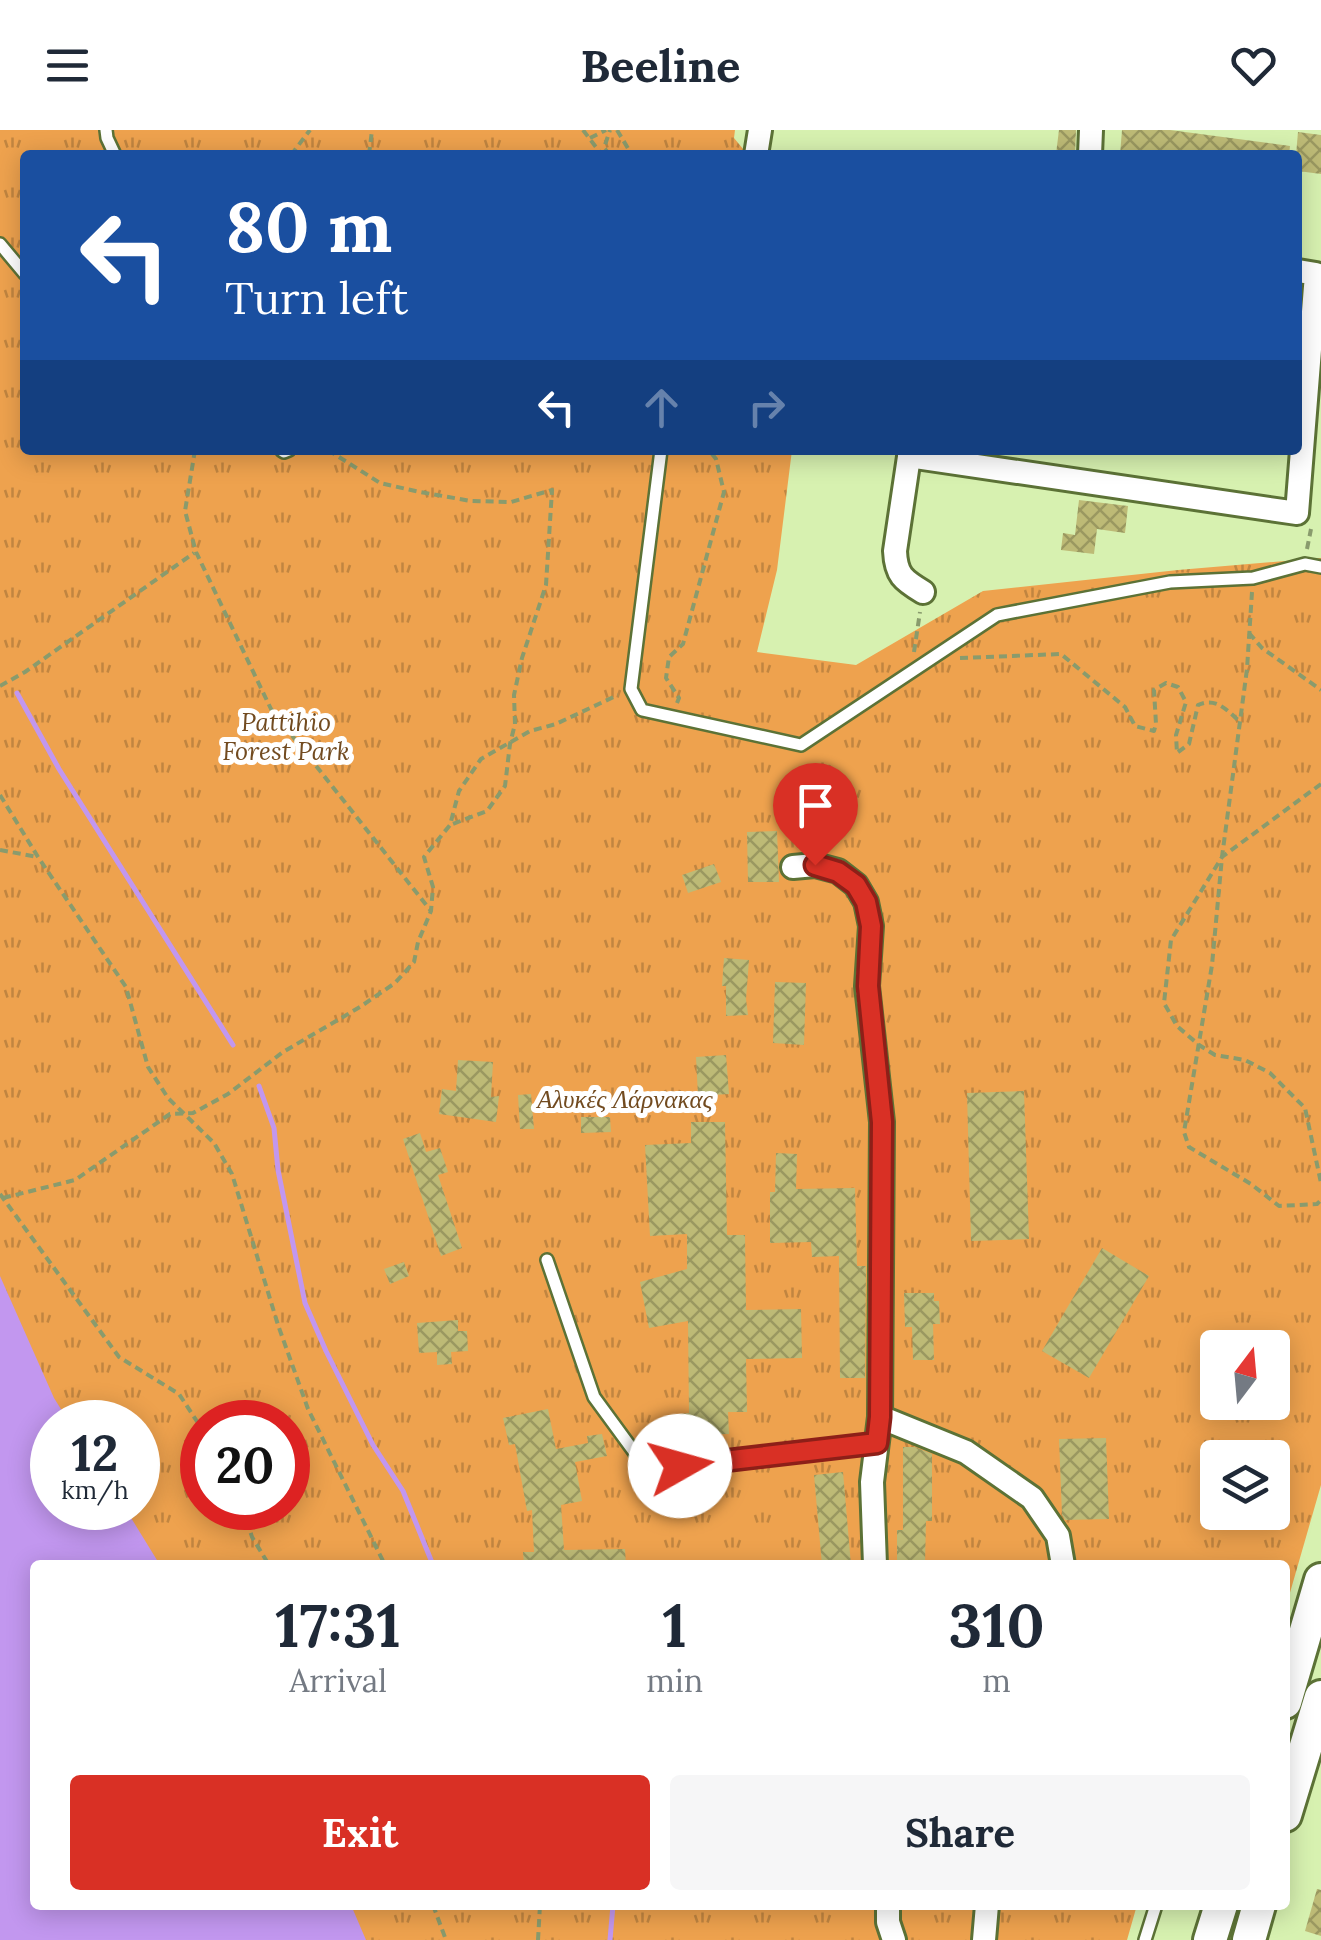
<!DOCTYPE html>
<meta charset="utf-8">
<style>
:root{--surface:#fff;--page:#f6f6f7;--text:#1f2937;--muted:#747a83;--accent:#d93025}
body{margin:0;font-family:Lora,serif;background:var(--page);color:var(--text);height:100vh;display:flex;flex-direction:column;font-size:38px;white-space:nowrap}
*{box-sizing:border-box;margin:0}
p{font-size:32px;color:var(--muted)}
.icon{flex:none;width:55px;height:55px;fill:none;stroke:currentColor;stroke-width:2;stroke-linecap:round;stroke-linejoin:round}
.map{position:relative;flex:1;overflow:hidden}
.details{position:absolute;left:30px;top:1430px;width:1260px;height:350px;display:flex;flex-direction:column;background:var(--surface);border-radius:10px;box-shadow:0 5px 25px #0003}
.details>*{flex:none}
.banner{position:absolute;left:20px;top:20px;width:1282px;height:305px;border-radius:10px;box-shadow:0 5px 25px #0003;background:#1a4fa0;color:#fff;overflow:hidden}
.needle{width:65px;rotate:16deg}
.fabs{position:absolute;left:1200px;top:1200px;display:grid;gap:20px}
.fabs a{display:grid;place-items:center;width:90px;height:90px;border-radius:10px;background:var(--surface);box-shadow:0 5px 25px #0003;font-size:50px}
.speed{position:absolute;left:30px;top:1270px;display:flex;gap:20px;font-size:50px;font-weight:700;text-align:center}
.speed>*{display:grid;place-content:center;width:130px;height:130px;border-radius:50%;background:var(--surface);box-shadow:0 5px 25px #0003;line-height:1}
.speed small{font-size:25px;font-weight:400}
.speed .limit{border:15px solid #d22;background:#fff;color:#111}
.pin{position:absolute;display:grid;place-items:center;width:85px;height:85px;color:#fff;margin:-102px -42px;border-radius:50% 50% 50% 0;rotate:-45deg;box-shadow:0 0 10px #0007}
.pin .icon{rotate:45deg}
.me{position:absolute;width:110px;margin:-55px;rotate:83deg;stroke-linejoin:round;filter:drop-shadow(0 0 8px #0008)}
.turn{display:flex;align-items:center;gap:35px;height:210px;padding:0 40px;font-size:45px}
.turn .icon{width:130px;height:130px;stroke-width:2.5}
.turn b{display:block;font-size:70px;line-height:85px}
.lanes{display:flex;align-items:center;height:95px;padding:0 40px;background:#0003;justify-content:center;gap:50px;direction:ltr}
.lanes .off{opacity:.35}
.eta{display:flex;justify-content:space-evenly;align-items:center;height:170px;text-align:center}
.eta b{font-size:60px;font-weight:700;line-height:70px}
.cta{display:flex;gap:20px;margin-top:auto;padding:20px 40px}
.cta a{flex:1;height:115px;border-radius:10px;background:var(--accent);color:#fff;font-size:40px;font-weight:700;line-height:115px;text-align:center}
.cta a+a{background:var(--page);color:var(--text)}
header{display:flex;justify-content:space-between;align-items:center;height:130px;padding:0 40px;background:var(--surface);font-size:45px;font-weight:700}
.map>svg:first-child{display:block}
</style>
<header><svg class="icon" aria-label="menu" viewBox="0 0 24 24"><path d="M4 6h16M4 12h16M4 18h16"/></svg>Beeline<svg class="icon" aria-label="heart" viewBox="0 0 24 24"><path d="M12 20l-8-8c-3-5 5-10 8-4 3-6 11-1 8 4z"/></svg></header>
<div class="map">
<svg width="1321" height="1810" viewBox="0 0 1321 1810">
<defs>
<pattern id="grass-tufts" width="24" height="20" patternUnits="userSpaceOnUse" patternTransform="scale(2.5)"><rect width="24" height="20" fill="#eea24e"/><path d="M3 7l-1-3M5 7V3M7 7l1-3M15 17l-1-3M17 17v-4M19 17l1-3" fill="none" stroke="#c18540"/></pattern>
<pattern id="building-cross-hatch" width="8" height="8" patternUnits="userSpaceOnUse" patternTransform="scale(2.5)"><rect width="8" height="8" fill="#bdba76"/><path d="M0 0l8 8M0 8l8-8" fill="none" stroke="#9a9860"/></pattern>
</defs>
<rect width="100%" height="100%" fill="#d7f1b0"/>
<path fill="url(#grass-tufts)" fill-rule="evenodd" d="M 0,0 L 735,0 L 734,8 L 748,25 L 25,25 L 25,320 L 792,320 L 777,440 L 757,522 L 856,535 L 983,461 L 1178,440 L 1321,428 L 1321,1355 L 1285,1480 L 1285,1435 L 35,1435 L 35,1775 L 1137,1775 L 1127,1810 L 0,1810 ZM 1218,1218 L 1272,1218 L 1272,1272 L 1218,1272 ZM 52,1292 L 138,1292 L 138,1378 L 52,1378 ZM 202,1292 L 288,1292 L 288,1378 L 202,1378 ZM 1218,1328 L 1272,1328 L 1272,1382 L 1218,1382 Z"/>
<polygon fill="#c297ef" points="0,1146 54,1268 69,1292 52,1292 52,1378 125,1378 160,1435 35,1435 35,1775 351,1775 366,1810 0,1810"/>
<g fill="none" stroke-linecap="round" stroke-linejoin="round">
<g stroke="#c297ef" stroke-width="5">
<polyline points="17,563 59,639 233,915"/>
<polyline points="259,956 274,998 278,1040 305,1173 326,1221 373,1315 403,1361 433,1435"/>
<polyline points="610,1810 613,1775"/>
</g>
</g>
<g fill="url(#building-cross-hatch)">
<polygon points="1059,0 1076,0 1075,25 1056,24"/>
<polygon points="1122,0 1170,0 1290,16 1289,25 1120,25"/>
<polygon points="1298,2 1321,5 1321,44 1298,41 1296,25"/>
<polygon points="1079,370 1128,376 1125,403 1097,399 1094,424 1061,420 1063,403 1075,405"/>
<polygon points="777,701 779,752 748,752 747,702"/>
<polygon points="714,734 721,752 688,763 682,745"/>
<polygon points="724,828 749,830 746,869 748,885 726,886 726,856 722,856"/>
<polygon points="775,852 806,853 804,915 773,913"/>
<polygon points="726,925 729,964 698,966 696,927"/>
<polygon points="458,930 493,932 491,967 499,966 496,992 439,984 442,959 456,961"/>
<polygon points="1024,961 1029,1109 971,1111 967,963"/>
<polygon points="531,964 534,999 520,999 518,965"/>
<polygon points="581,987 610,987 611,1002 581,1003"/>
<polygon points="691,992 725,992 727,1105 745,1105 746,1180 801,1179 802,1228 746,1229 747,1282 728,1282 729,1304 673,1305 672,1285 689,1283 688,1191 649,1198 640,1152 687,1139 687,1104 650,1106 645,1015 691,1013"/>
<polygon points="420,1003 426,1022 440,1018 448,1042 438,1045 462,1118 441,1126 403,1009"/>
<polygon points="776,1023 797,1024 796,1059 855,1058 857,1136 866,1136 865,1248 840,1248 839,1126 812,1127 811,1112 770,1113 770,1062 775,1062"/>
<polygon points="1102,1118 1149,1146 1089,1248 1042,1221"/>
<polygon points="404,1132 409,1146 390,1154 384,1139"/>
<polygon points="904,1163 934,1163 934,1171 939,1171 940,1194 933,1194 934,1230 913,1230 912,1197 905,1197"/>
<polygon points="458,1190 458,1201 467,1201 468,1221 451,1222 452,1234 437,1235 437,1222 419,1223 417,1193"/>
<polygon points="548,1279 556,1319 588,1313 587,1306 602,1304 607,1326 575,1332 582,1371 561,1375 564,1420 625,1419 626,1435 524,1435 523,1422 534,1422 532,1380 527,1381 515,1314 509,1315 503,1288"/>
<polygon points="1106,1308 1109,1389 1065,1390 1062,1385 1059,1309"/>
<polygon points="903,1317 915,1317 932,1324 932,1391 926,1391 925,1435 897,1435 897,1400 903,1400"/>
<polygon points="843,1342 851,1435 822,1435 814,1345"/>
<polygon points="1317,1759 1321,1760 1321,1806 1305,1801"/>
</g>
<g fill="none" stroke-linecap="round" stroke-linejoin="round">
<defs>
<g id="service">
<polyline points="106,0 107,8 115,25"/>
<polyline points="0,114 25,144"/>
<polyline points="281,320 284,322 289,320"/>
<polyline points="661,320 631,559 642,580 801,615 997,485 1170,452 1253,448 1305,434 1321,437"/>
<polyline points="547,1130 594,1267 635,1323 656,1335 680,1336 877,1313"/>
<polyline points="1145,1810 1156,1775"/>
</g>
<g id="minor">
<polyline points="756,25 760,0"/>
<polyline points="1090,25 1091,0"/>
<path d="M 910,320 L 895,421 C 896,445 903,450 923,462"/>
<polyline points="909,326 1297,383 1316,144 1298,141"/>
<polyline points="793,737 815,735 838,741 856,755 866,772 871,796 867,856 882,992 880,1287 872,1352 875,1435"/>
<polyline points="880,1287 966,1322 1032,1368 1058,1406 1063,1435"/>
<polyline points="888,1775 888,1792 894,1810"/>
<polyline points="984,1810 987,1775"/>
</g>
<g id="primary">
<polyline points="1285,1572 1321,1450"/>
<polyline points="1285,1685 1321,1567"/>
<polyline points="1210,1810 1221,1775"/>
<polyline points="1249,1810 1259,1775"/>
</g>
</defs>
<use href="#service" stroke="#5c7236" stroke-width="16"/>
<use href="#minor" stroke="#5c7236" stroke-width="28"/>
<use href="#primary" stroke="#5c7236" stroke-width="38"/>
<g stroke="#899b6d" stroke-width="4" stroke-dasharray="8 5" stroke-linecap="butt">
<polyline points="583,0 602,25"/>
<polyline points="617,0 632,25"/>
<polyline points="590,8 606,0"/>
<polyline points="291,25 310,0"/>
<polyline points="369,25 372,0"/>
<polyline points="610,25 604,18 610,0"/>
<polyline points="195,320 185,381 196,422 271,579 431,781"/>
<polyline points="328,320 380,353 420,362 471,371 511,372 552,360 546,455 522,528 514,565 515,594 510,614 505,656 487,681 450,695"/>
<polyline points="1307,419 1311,399"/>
<polyline points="1252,462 1247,539 1222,727 1212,835 1184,1002 1189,1017 1251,1054 1279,1076 1317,1074 1321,1070"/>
<polyline points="1249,503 1262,518 1321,560"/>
<polyline points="914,522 920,482"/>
<path d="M 960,528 L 1061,524 L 1125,577 L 1135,596 L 1154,601 L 1156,594 L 1154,560 L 1166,553 L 1178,557 L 1186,572 L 1176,605 L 1177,623 L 1189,614 L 1198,575 C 1215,567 1226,579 1238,590"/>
<polyline points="0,556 25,542 194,423"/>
<polyline points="677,573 679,568 666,548 669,527 683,514 724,362 716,329 709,320"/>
<polyline points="1321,654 1222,727 1171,810 1164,873 1177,896 1199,915 1215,925 1245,930 1270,943 1305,978 1321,1053"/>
<polyline points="0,665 38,727 126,857 148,937 168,968 214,1013 232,1044 278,1195 308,1279 385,1435"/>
<polyline points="0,720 38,727"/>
<polyline points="0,1064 119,1227 179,1264 202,1299"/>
<polyline points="3,1068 75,1050 170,984 193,983 228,964 283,922 360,877 395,853 414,832 418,812 431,781 433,757 424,727 450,695 459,661 481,629 530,601 556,594 618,565"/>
<polyline points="243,1378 252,1407 269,1435"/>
<polyline points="433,1775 446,1810"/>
<polyline points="538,1810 540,1775"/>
</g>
<use href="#service" stroke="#fff" stroke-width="11"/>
<use href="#minor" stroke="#fff" stroke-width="22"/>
<use href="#primary" stroke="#fff" stroke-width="32"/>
</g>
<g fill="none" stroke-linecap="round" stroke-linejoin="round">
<defs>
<polyline id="route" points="680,1336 877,1313 880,1287 882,992 868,856 871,796 866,772 856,755 838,742 815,735"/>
</defs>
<use href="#route" stroke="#8d1f18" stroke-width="25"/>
<use href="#route" stroke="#d93025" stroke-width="18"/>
</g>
<g text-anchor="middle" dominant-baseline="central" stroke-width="10" stroke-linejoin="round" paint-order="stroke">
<g font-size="25" font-style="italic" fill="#724b20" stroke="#fff">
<text x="286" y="592">Pattihio<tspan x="286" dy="29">Forest Park</tspan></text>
<text x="625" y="969">Αλυκές Λάρνακας</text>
</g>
</g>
</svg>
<div class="fabs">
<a><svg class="needle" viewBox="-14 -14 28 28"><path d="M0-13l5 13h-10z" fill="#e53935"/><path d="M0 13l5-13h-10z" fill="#747a83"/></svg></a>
<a><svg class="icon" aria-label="layers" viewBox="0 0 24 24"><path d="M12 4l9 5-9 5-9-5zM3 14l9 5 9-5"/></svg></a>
</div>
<div class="speed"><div>12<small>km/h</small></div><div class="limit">20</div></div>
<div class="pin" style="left:815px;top:735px;background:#d93025"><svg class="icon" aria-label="arrive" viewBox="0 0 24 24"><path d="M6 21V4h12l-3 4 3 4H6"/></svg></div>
<svg class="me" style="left:680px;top:1336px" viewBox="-20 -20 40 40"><circle r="19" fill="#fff"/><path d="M0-13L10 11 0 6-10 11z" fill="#d93025"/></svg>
<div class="banner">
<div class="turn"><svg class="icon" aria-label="left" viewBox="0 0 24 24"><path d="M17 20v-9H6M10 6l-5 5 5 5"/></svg><div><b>80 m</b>Turn left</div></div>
<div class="lanes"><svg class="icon" aria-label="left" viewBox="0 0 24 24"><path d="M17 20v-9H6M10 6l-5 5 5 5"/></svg><svg class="icon off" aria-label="ahead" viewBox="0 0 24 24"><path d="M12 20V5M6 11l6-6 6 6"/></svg><svg class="icon off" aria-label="right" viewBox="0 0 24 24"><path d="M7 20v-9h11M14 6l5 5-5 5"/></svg></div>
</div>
<section class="details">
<div class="eta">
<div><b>17:31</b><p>Arrival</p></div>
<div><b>1</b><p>min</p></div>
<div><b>310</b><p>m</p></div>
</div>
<div class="cta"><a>Exit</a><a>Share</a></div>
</section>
</div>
